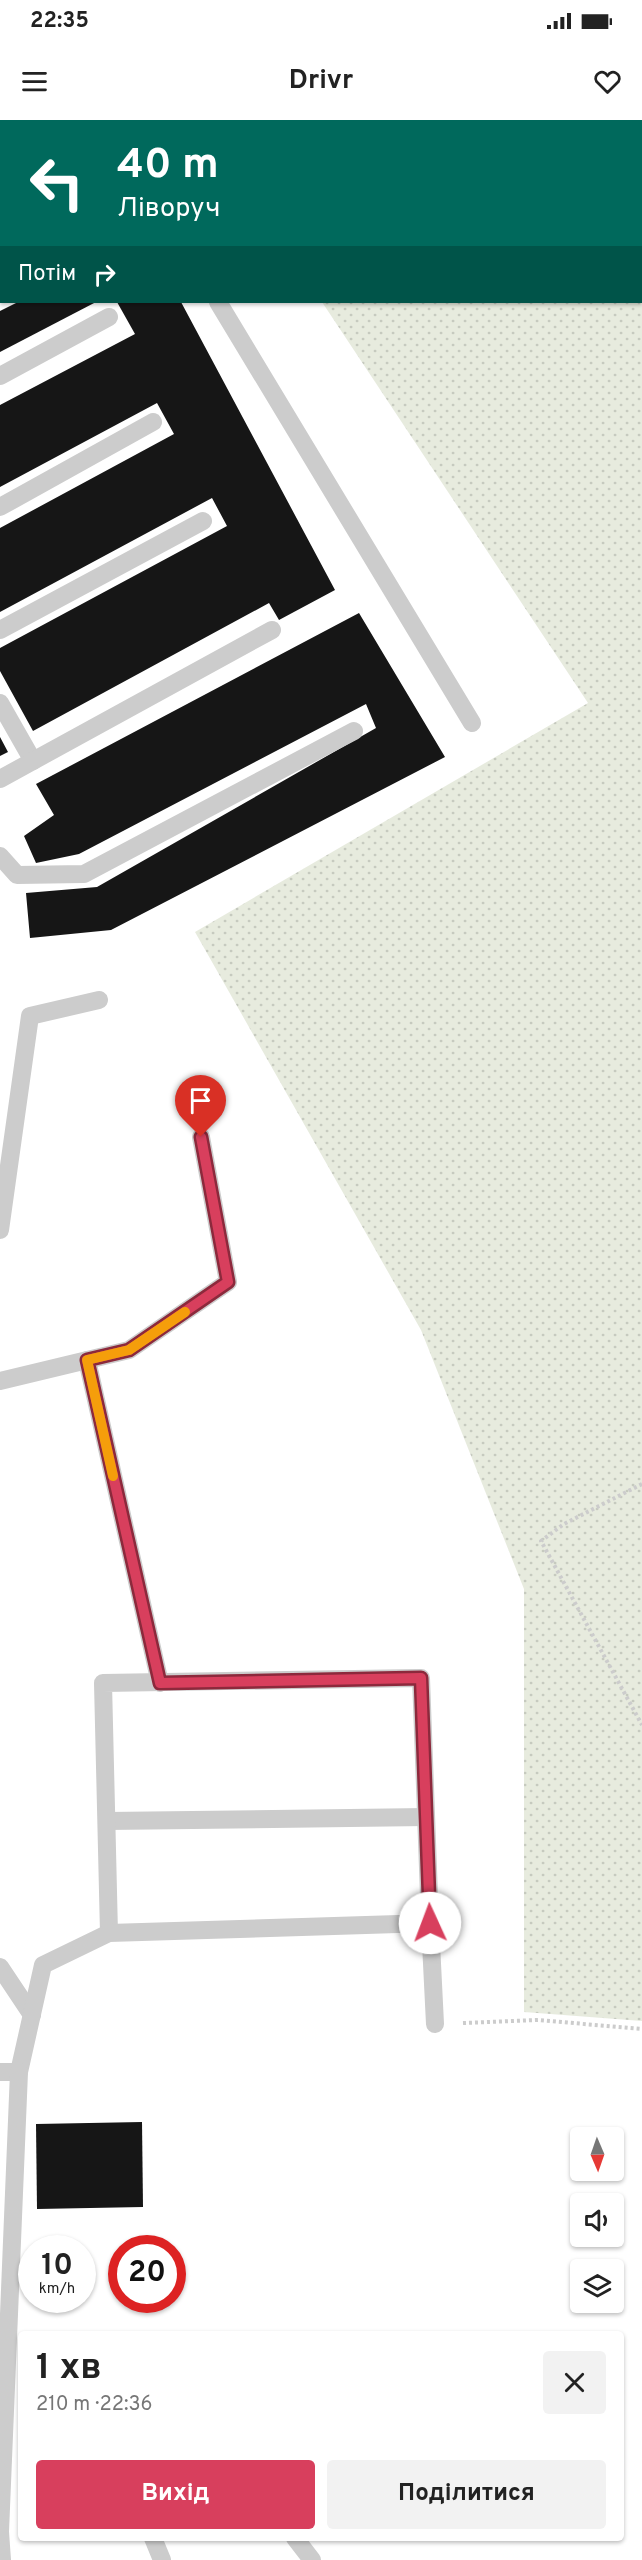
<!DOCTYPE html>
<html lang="uk">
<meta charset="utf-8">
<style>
:root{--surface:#fff;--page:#f2f2f2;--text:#222;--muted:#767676;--accent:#d83f5d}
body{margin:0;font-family:Overpass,sans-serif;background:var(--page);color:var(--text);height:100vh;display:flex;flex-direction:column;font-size:22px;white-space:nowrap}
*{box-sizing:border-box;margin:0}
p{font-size:20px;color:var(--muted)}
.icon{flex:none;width:33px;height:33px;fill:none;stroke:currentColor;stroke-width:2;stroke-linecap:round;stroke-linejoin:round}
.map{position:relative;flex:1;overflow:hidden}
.panel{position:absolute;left:18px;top:2211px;width:606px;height:210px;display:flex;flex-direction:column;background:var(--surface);border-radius:6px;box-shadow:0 2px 4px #0004}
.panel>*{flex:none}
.top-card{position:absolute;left:0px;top:0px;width:642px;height:183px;box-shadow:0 2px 4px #0004;background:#00695c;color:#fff;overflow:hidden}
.needle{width:39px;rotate:178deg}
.buttons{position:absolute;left:570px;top:2007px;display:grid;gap:12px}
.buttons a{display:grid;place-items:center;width:54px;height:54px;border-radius:6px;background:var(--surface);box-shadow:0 2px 4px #0004;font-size:30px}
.speed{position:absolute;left:18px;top:2115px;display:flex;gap:12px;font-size:30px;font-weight:700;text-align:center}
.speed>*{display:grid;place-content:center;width:78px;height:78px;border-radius:50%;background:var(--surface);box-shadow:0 2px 4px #0004;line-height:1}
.speed small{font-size:15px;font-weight:400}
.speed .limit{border:9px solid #d22;background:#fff;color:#111}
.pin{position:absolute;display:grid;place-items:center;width:51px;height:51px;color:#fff;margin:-62px -26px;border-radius:50% 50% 50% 0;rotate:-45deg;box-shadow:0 0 6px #0007}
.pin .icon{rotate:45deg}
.me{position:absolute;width:66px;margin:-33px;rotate:358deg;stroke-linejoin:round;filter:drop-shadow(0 0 4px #0008)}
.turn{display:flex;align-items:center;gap:21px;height:126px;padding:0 18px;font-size:27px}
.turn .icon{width:78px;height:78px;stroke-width:2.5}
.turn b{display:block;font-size:42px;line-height:51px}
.then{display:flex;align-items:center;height:57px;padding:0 18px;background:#0003;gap:12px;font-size:22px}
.round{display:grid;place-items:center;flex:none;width:63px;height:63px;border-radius:6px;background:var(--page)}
.overview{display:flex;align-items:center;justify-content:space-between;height:102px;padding:0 18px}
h1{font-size:36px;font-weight:700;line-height:45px}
.button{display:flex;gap:12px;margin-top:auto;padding:12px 18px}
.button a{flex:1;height:69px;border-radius:6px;background:var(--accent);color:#fff;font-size:24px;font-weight:700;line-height:69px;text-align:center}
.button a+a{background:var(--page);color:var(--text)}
.status{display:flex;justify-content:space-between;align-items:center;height:42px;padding:0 30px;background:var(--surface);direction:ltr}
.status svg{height:16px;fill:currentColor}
header{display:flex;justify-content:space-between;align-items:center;height:78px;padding:0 18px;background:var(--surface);font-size:27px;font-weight:700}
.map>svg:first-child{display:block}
</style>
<div class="status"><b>22:35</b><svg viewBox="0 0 49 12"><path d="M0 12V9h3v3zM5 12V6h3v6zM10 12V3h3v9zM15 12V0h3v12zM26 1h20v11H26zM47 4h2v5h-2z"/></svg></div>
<header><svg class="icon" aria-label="menu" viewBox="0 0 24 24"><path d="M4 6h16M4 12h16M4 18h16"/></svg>Drivr<svg class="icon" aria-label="heart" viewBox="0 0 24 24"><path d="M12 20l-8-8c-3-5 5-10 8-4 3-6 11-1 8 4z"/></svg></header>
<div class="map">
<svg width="642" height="2440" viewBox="0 0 642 2440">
<defs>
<pattern id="garden-dots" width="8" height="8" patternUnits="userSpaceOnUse" patternTransform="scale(1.5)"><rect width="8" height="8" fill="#e7ebde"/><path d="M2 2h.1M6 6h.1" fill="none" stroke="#c6cabf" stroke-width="1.8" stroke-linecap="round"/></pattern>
</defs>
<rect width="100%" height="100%" fill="#fff"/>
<polygon fill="url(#garden-dots)" points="641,25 642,25 642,1901 524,1892 524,1469 421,1210 195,812 588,583 322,182 640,182"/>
<g fill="#161616">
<polygon points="18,182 96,182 0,232 0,191"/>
<polygon points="117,182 181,182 335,470 279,500 269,483 33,611 0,551 0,528 227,406 212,378 0,492 0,408 174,314 157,283 0,367 0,285 135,214"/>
<polygon points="359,493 445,637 111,810 30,818 26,773 97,767 376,608 366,584 79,734 36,743 24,716 54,695 36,664"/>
<polygon points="0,617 8,632 0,636"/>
<polygon points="142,2002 143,2087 37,2089 36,2004"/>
</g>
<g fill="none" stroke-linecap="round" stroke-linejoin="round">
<g stroke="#ccc" stroke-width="4" stroke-dasharray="3 3" stroke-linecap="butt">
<polyline points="5,2 7,0"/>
<polyline points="0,4 2,3"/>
<polyline points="642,1364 564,1404 541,1421 642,1605"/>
<polyline points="463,1903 538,1900 642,1909"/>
</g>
<g stroke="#ccc" stroke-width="18">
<polyline points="96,0 97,2"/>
<polyline points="218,182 472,603"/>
<polyline points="0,256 109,197"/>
<polyline points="0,387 153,302"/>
<polyline points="0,510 203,401"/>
<polyline points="0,583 33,641"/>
<polyline points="0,659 272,510"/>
<polyline points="0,736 17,755 84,754 354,611"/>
<polyline points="0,1110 30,896 99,880"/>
<polyline points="87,1240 160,1563"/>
<polyline points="0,1261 129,1230 228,1162 201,1017"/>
<polyline points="107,1701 426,1697"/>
<polyline points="109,1813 103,1563 421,1558 430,1803"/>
<polyline points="0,1847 32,1895"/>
<polyline points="0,1952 19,1952 43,1845 109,1813 430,1803 435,1904"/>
<polyline points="153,2418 162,2440"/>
<polyline points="295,2418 312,2440"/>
<polyline points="2,2440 0,2412 19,1952"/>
</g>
</g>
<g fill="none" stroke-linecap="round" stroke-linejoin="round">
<defs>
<polyline id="route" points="201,1017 228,1162 129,1230 87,1240 160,1563 421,1558 430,1803"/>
</defs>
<use href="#route" stroke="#8c293c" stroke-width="15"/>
<use href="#route" stroke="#d83f5d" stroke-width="10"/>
<polyline stroke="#f59e0b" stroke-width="10" points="113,1356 87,1240 129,1230 185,1192"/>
</g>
</svg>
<div class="buttons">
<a><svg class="needle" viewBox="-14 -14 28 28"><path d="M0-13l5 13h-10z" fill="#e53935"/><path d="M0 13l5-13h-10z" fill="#767676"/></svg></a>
<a><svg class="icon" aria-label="sound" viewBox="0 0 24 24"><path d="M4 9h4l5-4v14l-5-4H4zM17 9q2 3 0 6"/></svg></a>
<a><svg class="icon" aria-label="layers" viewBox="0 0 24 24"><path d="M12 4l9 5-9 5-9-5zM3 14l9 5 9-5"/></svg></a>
</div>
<div class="speed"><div>10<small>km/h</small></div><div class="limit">20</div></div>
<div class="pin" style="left:201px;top:1017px;background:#d93025"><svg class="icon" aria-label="arrive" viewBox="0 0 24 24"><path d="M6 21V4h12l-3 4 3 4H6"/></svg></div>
<svg class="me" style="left:430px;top:1803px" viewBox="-20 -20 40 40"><circle r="19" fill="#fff"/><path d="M0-13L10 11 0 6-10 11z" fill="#d83f5d"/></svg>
<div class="top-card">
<div class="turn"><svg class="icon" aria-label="left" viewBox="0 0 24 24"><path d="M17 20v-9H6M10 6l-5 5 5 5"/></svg><div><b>40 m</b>Ліворуч</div></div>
<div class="then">Потім<svg class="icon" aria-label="right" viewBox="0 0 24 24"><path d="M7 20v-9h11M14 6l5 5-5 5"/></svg></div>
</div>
<section class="panel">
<div class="overview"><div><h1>1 хв</h1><p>210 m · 22:36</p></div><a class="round"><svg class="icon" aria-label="close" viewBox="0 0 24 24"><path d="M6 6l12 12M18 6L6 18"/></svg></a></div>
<div class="button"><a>Вихід</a><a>Поділитися</a></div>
</section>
</div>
